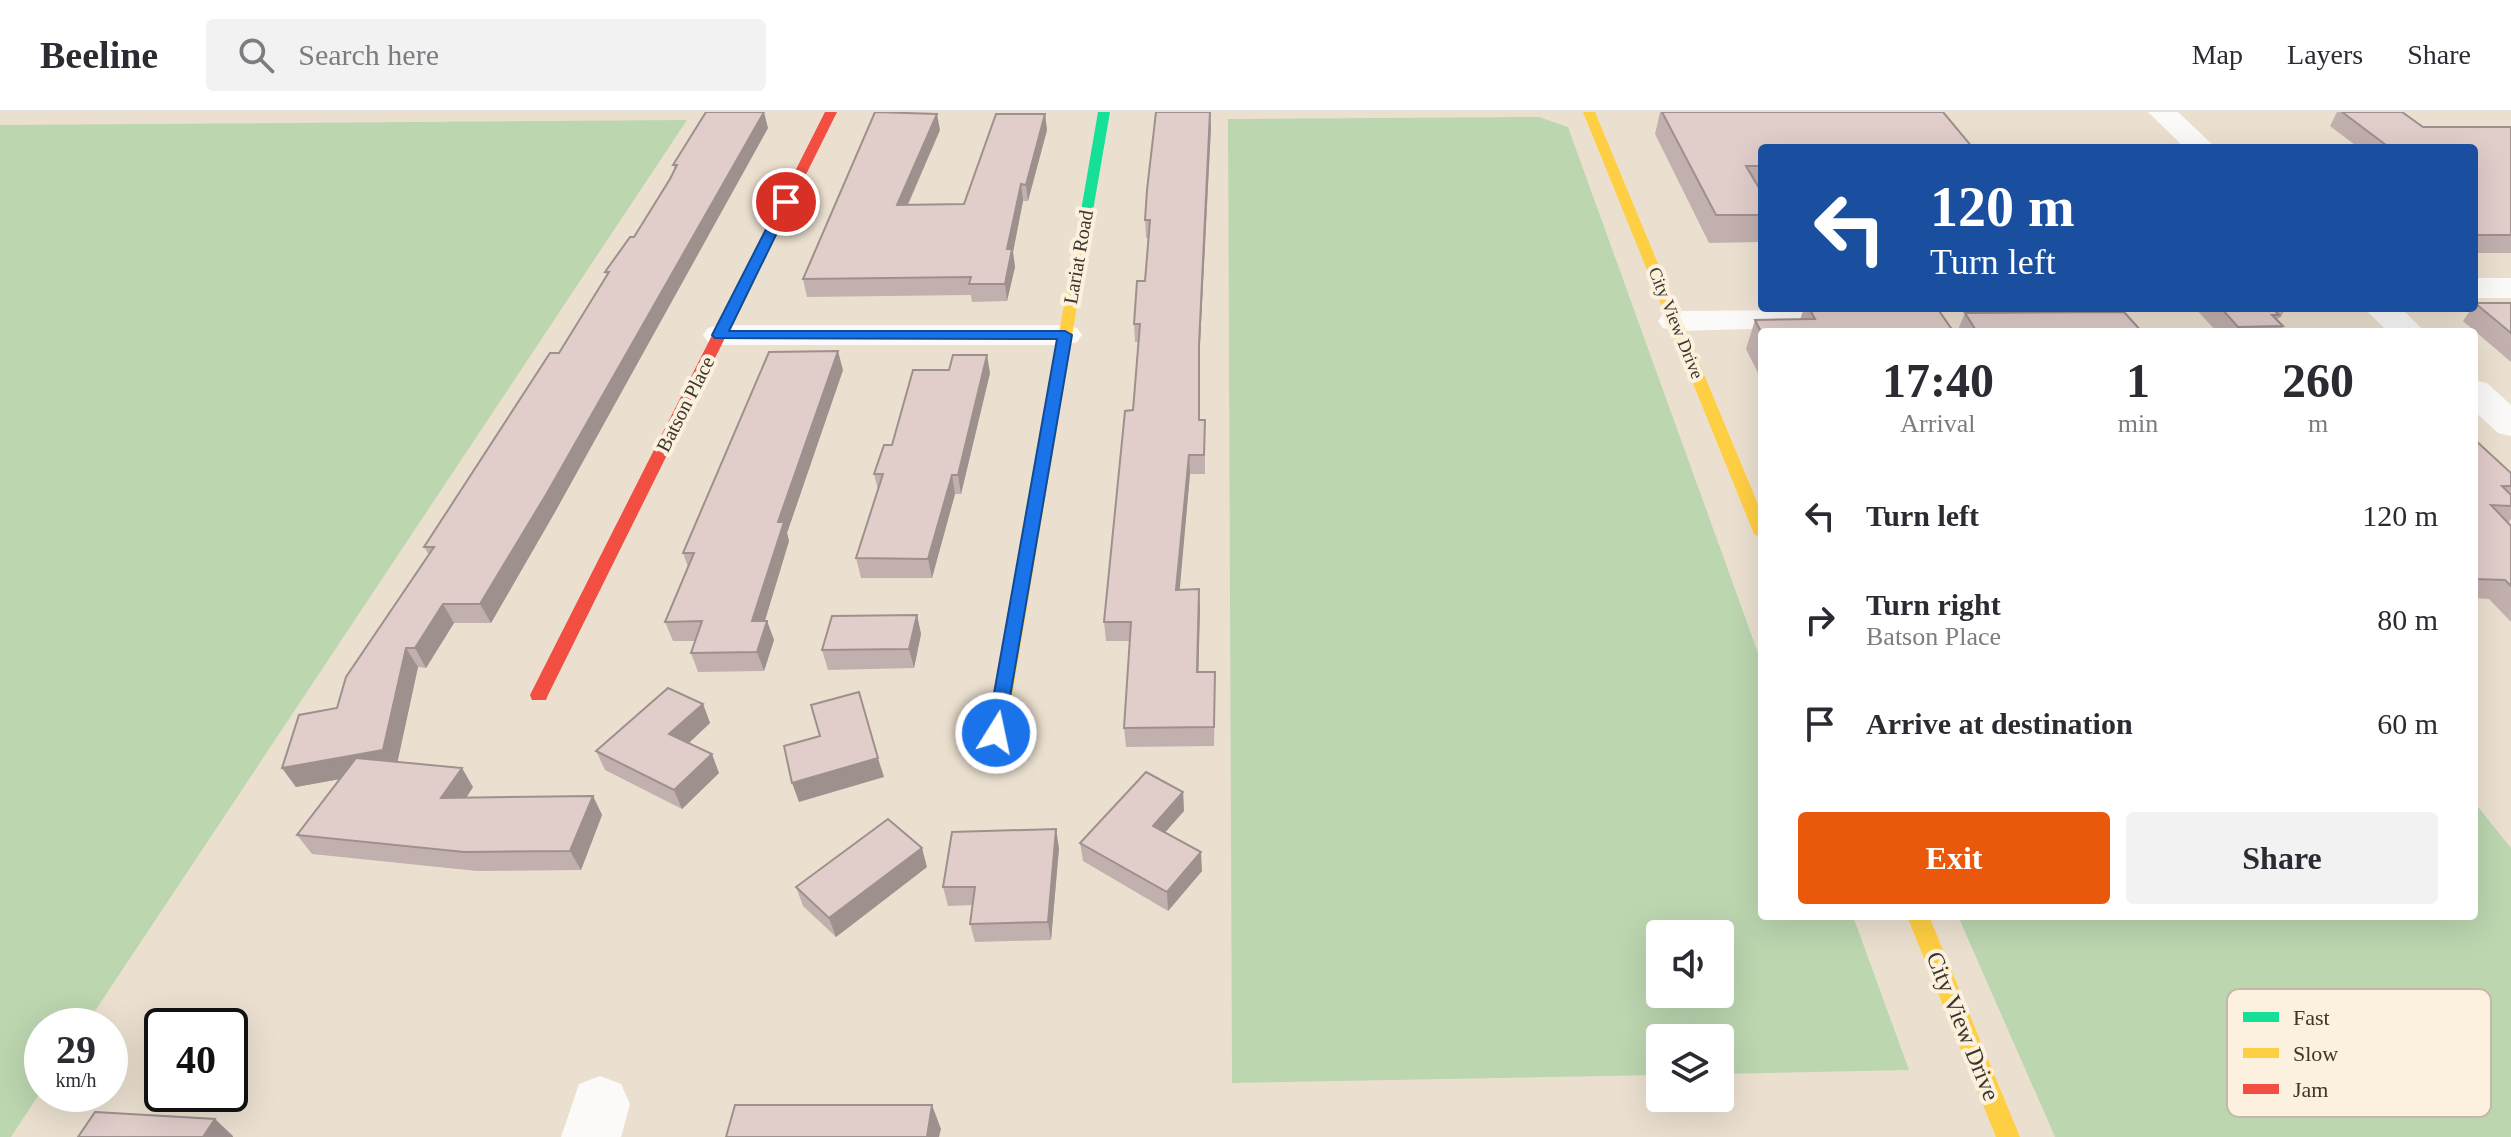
<!DOCTYPE html>
<style>
:root{--surface:#fff;--page:#f2f2f3;--text:#2b2b33;--muted:#7c7c81;--line:#e1e1e2;--accent:#ea580c}
body{margin:0;font-family:"Times New Roman",serif;background:var(--page);color:var(--text);height:100vh;display:flex;flex-direction:column;font-size:30px;white-space:nowrap}
*{box-sizing:border-box;margin:0}
p{font-size:26px;color:var(--muted)}
.icon{flex:none;width:44px;height:44px;fill:none;stroke:currentColor;stroke-width:2;stroke-linecap:round;stroke-linejoin:round}
.map{position:relative;flex:1;overflow:hidden}
.panel{position:absolute;left:1758px;top:216px;width:720px;height:592px;display:flex;flex-direction:column;background:var(--surface);border-radius:8px;box-shadow:0 8px 32px #0002}
.panel>*{flex:none}
.hud{position:absolute;left:1758px;top:32px;width:720px;height:168px;border-radius:8px;box-shadow:0 8px 32px #0002;background:#1a4fa0;color:#fff;overflow:hidden}
.fabs{position:absolute;left:1646px;top:808px;display:grid;gap:16px}
.fabs a{display:grid;place-items:center;width:88px;height:88px;border-radius:8px;background:var(--surface);box-shadow:0 8px 32px #0002;font-size:40px}
.speed{position:absolute;left:24px;top:896px;display:flex;gap:16px;font-size:40px;font-weight:700;text-align:center}
.speed>*{display:grid;place-content:center;width:104px;height:104px;border-radius:50%;background:var(--surface);box-shadow:0 8px 32px #0002;line-height:1}
.speed small{font-size:20px;font-weight:400}
.speed .limit{border:4px solid #111;border-radius:12px;background:#fff;color:#111}
.pin{position:absolute;display:grid;place-items:center;width:68px;height:68px;color:#fff;margin:-34px;border:4px solid #fff;border-radius:50%;box-shadow:0 2px 8px #0007}
.me{position:absolute;width:88px;margin:-44px;rotate:10deg;stroke-linejoin:round;filter:drop-shadow(0 0 6px #0008)}
.turn{display:flex;align-items:center;gap:28px;height:168px;padding:0 40px;font-size:36px}
.turn .icon{width:104px;height:104px;stroke-width:2.5}
.turn b{display:block;font-size:56px;line-height:68px}
.eta{display:flex;justify-content:space-evenly;align-items:center;height:136px;text-align:center}
.eta b{font-size:48px;font-weight:800;line-height:56px}
.action{display:flex;gap:16px;margin-top:auto;padding:16px 40px}
.action a{flex:1;height:92px;border-radius:8px;background:var(--accent);color:#fff;font-size:32px;font-weight:800;line-height:92px;text-align:center}
.action a+a{background:var(--page);color:var(--text)}
ul{padding:0;list-style:none}
li{display:flex;align-items:center;gap:24px;height:104px;padding:0 40px}
li div{flex:1}
li b{display:block;font-size:30px}
li em{font-style:normal}
header{display:flex;align-items:center;gap:48px;box-sizing:border-box;height:112px;padding:0 40px;background:var(--surface);border-bottom:2px solid var(--line)}
header strong{font-size:38px}
nav{display:flex;gap:44px;margin-inline-start:auto;font-size:28px}
.search{width:560px;height:72px;background:var(--page);display:flex;align-items:center;gap:20px;box-sizing:border-box;padding:0 28px;border-radius:8px;color:var(--muted);font-size:30px}
.map>svg:first-child{display:block}
</style>
<header>
<strong>Beeline</strong>
<div class="search"><svg class="icon" aria-label="search" viewBox="0 0 24 24"><circle cx="10" cy="10" r="6"/><path d="M15 15l6 6"/></svg>Search here</div>
<nav><a>Map</a><a>Layers</a><a>Share</a></nav>
</header>
<div class="map">
<svg width="2511" height="1025" viewBox="0 0 2511 1025">
<rect width="100%" height="100%" fill="#ebe0d0"/>
<g fill="#bcd6b0" fill-rule="evenodd">
<path d="M 1539,5 L 1568,15 L 1762,552 L 1762,804 L 1853,804 L 1909,958 L 1720,962 L 1720,926 L 1660,926 L 1660,963 L 1232,971 L 1228,7 ZM 1660,822 L 1720,822 L 1720,882 L 1660,882 Z"/>
<polygon points="687,8 85,914 42,914 42,978 11,1025 0,1025 0,13"/>
<polygon points="2474,690 2511,736 2511,1025 2055,1025 1958,804 2474,804"/>
</g>
<g fill="none" stroke-linecap="round" stroke-linejoin="round">
<g fill="#fcfaf8" fill-rule="evenodd">
<polygon points="2148,0 2178,0 2216,36 2185,36"/>
<rect x="2474" y="166" width="37" height="20"/>
<polygon points="2364,196 2401,196 2425,220 2388,220"/>
<polygon points="1812,198 1824,201 1829,208 1824,215 1675,219 1663,216 1658,209 1663,202 1675,199"/>
<polygon points="720,213 1065,213 1077,216 1082,223 1077,230 1065,233 720,233 708,230 703,223 708,216"/>
<polygon points="2474,268 2487,271 2511,293 2511,324 2498,321 2474,299"/>
<polygon points="600,964 621,972 630,992 621,1025 561,1025 579,972"/>
</g>
<polygon fill="#16e098" fill-rule="evenodd" points="1098,0 1110,0 1090,116 1084,120 1078,116"/>
<g fill="#ffcf43" fill-rule="evenodd">
<polygon points="1583,0 1595,0 1762,402 1762,427 1754,422"/>
<polygon points="1084,112 1090,116 1006,621 1003,626 989,626 986,621 1078,116"/>
<polygon points="1907,804 1929,804 2020,1025 1996,1025"/>
</g>
<polygon fill="#f24e42" fill-rule="evenodd" points="825,0 837,0 548,583 546,588 532,588 530,583"/>
</g>
<g fill="#c2b0ae">
<polygon points="1660,0 1943,0 1762,36 1762,130 1709,131 1655,22"/>
<polygon points="2337,0 2402,0 2423,15 2511,15 2511,141 2474,141 2474,36 2359,36 2330,14"/>
<polygon points="1045,2 1047,18 1028,89 1023,89 1013,140 1015,155 1007,189 972,190 971,183 807,185 803,167 940,18 908,93 964,92"/>
<polygon points="1211,15 1199,251 1200,308 1205,326 1205,362 1190,362 1179,477 1200,496 1198,560 1215,579 1214,634 1126,635 1124,616 1130,529 1106,529 1104,510 1133,298 1138,230 1135,230 1134,212 1145,169 1149,126 1146,126 1145,108"/>
<polygon points="768,16 555,400 491,511 454,511 426,556 418,555 397,650 473,675 466,686 593,684 602,703 581,758 477,759 312,742 297,723 339,667 296,675 282,656 337,596 429,443 424,435 559,241 607,164 605,160 634,125 675,57 673,53"/>
<polygon points="2475,191 2511,191 2511,250 2463,209 2472,196 2474,196"/>
<polygon points="1804,196 1937,196 1953,219 1762,220 1762,269 1746,237 1755,208 1800,208"/>
<polygon points="2195,196 2286,196 2280,206 2278,206 2277,208 2283,214 2280,220 2217,220"/>
<polygon points="1965,201 2142,220 1957,220"/>
<polygon points="843,258 787,421 789,429 765,509 767,509 774,528 764,559 698,560 691,541 695,529 673,529 665,510 688,455 683,441"/>
<polygon points="990,261 961,382 955,382 932,466 861,466 856,446 878,378 874,362"/>
<polygon points="2474,327 2511,361 2511,407 2508,411 2511,414 2511,510 2489,487 2474,486"/>
<polygon points="917,503 921,522 914,556 828,558 822,538"/>
<polygon points="703,592 710,611 689,631 719,661 682,697 605,658 596,639"/>
<polygon points="1183,680 1184,699 1165,720 1202,759 1168,799 1083,749 1080,731"/>
<polygon points="1059,736 1051,828 975,830 970,812 973,793 948,794 943,775"/>
<polygon points="927,755 836,825 803,794 796,775"/>
</g>
<g fill="#9e908d">
<polygon points="764,0 768,16 555,400 491,511 480,492"/>
<polygon points="1210,0 1211,15 1199,251 1199,233"/>
<polygon points="937,2 940,18 900,110 897,93"/>
<polygon points="1045,2 1047,18 1028,89 1026,73"/>
<polygon points="1021,72 1023,89 1013,140 1015,155 1007,189 1005,172 1007,137"/>
<polygon points="838,239 843,258 787,421 789,429 759,528 752,509 778,410"/>
<polygon points="987,243 990,261 961,382 958,363"/>
<polygon points="1189,343 1190,362 1178,497 1176,478"/>
<polygon points="952,363 955,382 932,466 928,447"/>
<polygon points="1199,477 1200,496 1198,579 1197,560"/>
<polygon points="443,492 454,511 426,556 415,536"/>
<polygon points="917,503 921,522 914,556 909,537"/>
<polygon points="767,509 774,528 764,559 757,540"/>
<polygon points="406,536 418,555 396,657 296,675 282,656"/>
<polygon points="703,592 710,611 678,641 669,622"/>
<polygon points="712,642 719,661 682,697 674,678"/>
<polygon points="878,646 884,665 799,690 792,671"/>
<polygon points="462,656 473,675 454,705 441,686"/>
<polygon points="1183,680 1184,699 1154,733 1153,714"/>
<polygon points="593,684 602,703 581,758 570,739"/>
<polygon points="1056,717 1059,736 1051,828 1048,810"/>
<polygon points="922,736 927,755 836,825 829,806"/>
<polygon points="1201,740 1202,759 1168,799 1167,780"/>
<polygon points="932,993 941,1017 939,1025 927,1025"/>
<polygon points="215,1007 233,1024 233,1025 203,1025"/>
</g>
<g fill="#e1cdca" stroke="#9e908d" stroke-width="2">
<polygon points="706,0 764,0 547,381 480,492 443,492 415,536 406,536 383,638 282,656 299,603 337,596 346,565 434,435 424,435 550,241 559,241 609,160 605,160 630,125 634,125 670,67 677,53 673,53"/>
<polygon points="875,0 937,2 897,93 964,92 996,2 1045,2 1026,73 1021,72 1007,137 1012,137 1005,172 969,172 971,165 803,167"/>
<polygon points="1156,0 1210,0 1199,233 1199,308 1205,308 1204,343 1189,343 1176,478 1199,477 1197,560 1215,560 1214,615 1124,616 1131,510 1104,510 1125,299 1133,298 1140,212 1134,212 1137,169 1145,169 1150,108 1145,108 1147,78"/>
<polygon points="1662,0 1943,0 1973,36 1762,36 1762,54 1746,54 1762,81 1762,103 1716,103"/>
<polygon points="2342,0 2402,0 2423,15 2511,15 2511,123 2474,123 2474,36 2390,36"/>
<polygon points="2475,191 2511,191 2511,221"/>
<polygon points="1809,196 1937,196 1953,219 1891,218 1892,220 1762,220 1762,222 1755,208 1815,207"/>
<polygon points="2221,196 2272,196 2279,203 2272,203 2283,214 2238,215"/>
<polygon points="2124,200 2142,220 1977,220 1965,201"/>
<polygon points="838,239 778,410 784,410 752,509 767,509 757,540 691,541 702,509 665,510 694,441 683,441 769,240"/>
<polygon points="953,243 987,243 958,363 952,363 928,447 856,446 883,362 874,362 884,333 892,333 913,258 949,258"/>
<polygon points="2474,327 2511,361 2511,374 2502,374 2511,383 2511,394 2491,393 2511,414 2511,474 2505,468 2474,467"/>
<polygon points="917,503 909,537 822,538 832,504"/>
<polygon points="668,576 703,592 669,622 712,642 674,678 596,639"/>
<polygon points="859,580 878,646 792,671 784,634 820,624 811,593"/>
<polygon points="356,646 462,656 441,686 593,684 570,739 464,740 297,723"/>
<polygon points="1146,660 1183,680 1153,714 1201,740 1167,780 1080,731"/>
<polygon points="888,707 922,736 829,806 796,775"/>
<polygon points="1056,717 1048,810 970,812 975,775 943,775 952,720"/>
<polygon points="735,993 932,993 927,1025 726,1025"/>
<polygon points="95,1000 215,1007 203,1025 78,1025"/>
</g>
<polygon fill="#1a73e8" stroke="#114b97" stroke-width="2" points="786,86 792,90 729,219 1065,219 1072,223 1003,626 989,626 987,621 1057,227 715,226 712,223 780,90"/>
<g text-anchor="middle" dominant-baseline="central" stroke-width="8" stroke-linejoin="round" paint-order="stroke">
<g font-size="18" fill="#3d362a" stroke="#fcf0df">
<text transform="translate(1676 211) rotate(68)">City View Drive</text>
</g>
<g font-size="20" fill="#3d362a" stroke="#fcf0df">
<text transform="translate(1078 145) rotate(-80)">Lariat Road</text>
<text transform="translate(685 292) rotate(-63)">Batson Place</text>
</g>
<g font-size="24" fill="#3d362a" stroke="#fcf0df">
<text transform="translate(1963 914) rotate(68)">City View Drive</text>
</g>
</g>
<rect x="2227" y="877" width="264" height="128" rx="12" fill="#fcf0df" stroke="#c3b8a9" stroke-width="2"/>
<rect x="2243" y="900" width="36" height="10" fill="#16e098"/>
<rect x="2243" y="936" width="36" height="10" fill="#ffcf43"/>
<rect x="2243" y="972" width="36" height="10" fill="#f24e42"/>
<g font-size="22" fill="#3d362a">
<text x="2293" y="913">Fast</text>
<text x="2293" y="949">Slow</text>
<text x="2293" y="985">Jam</text>
</g>
</svg>
<div class="fabs">
<a><svg class="icon" aria-label="sound" viewBox="0 0 24 24"><path d="M4 9h4l5-4v14l-5-4H4zM17 9q2 3 0 6"/></svg></a>
<a><svg class="icon" aria-label="layers" viewBox="0 0 24 24"><path d="M12 4l9 5-9 5-9-5zM3 14l9 5 9-5"/></svg></a>
</div>
<div class="speed"><div>29<small>km/h</small></div><div class="limit">40</div></div>
<div class="pin" style="left:786px;top:90px;background:#d93025"><svg class="icon" aria-label="arrive" viewBox="0 0 24 24"><path d="M6 21V4h12l-3 4 3 4H6"/></svg></div>
<svg class="me" style="left:996px;top:621px" viewBox="-20 -20 40 40"><circle r="17" fill="#1a73e8" stroke="#fff" stroke-width="3"/><path d="M0-11L8 9 0 5-8 9z" fill="#fff"/></svg>
<div class="hud">
<div class="turn"><svg class="icon" aria-label="left" viewBox="0 0 24 24"><path d="M17 20v-9H6M10 6l-5 5 5 5"/></svg><div><b>120 m</b>Turn left</div></div>
</div>
<section class="panel">
<div class="eta">
<div><b>17:40</b><p>Arrival</p></div>
<div><b>1</b><p>min</p></div>
<div><b>260</b><p>m</p></div>
</div>
<ul>
<li><svg class="icon" aria-label="left" viewBox="0 0 24 24"><path d="M17 20v-9H6M10 6l-5 5 5 5"/></svg><div><b>Turn left</b></div><em>120 m</em></li>
<li><svg class="icon" aria-label="right" viewBox="0 0 24 24"><path d="M7 20v-9h11M14 6l5 5-5 5"/></svg><div><b>Turn right</b><p>Batson Place</p></div><em>80 m</em></li>
<li><svg class="icon" aria-label="arrive" viewBox="0 0 24 24"><path d="M6 21V4h12l-3 4 3 4H6"/></svg><div><b>Arrive at destination</b></div><em>60 m</em></li>
</ul>
<div class="action"><a>Exit</a><a>Share</a></div>
</section>
</div>
